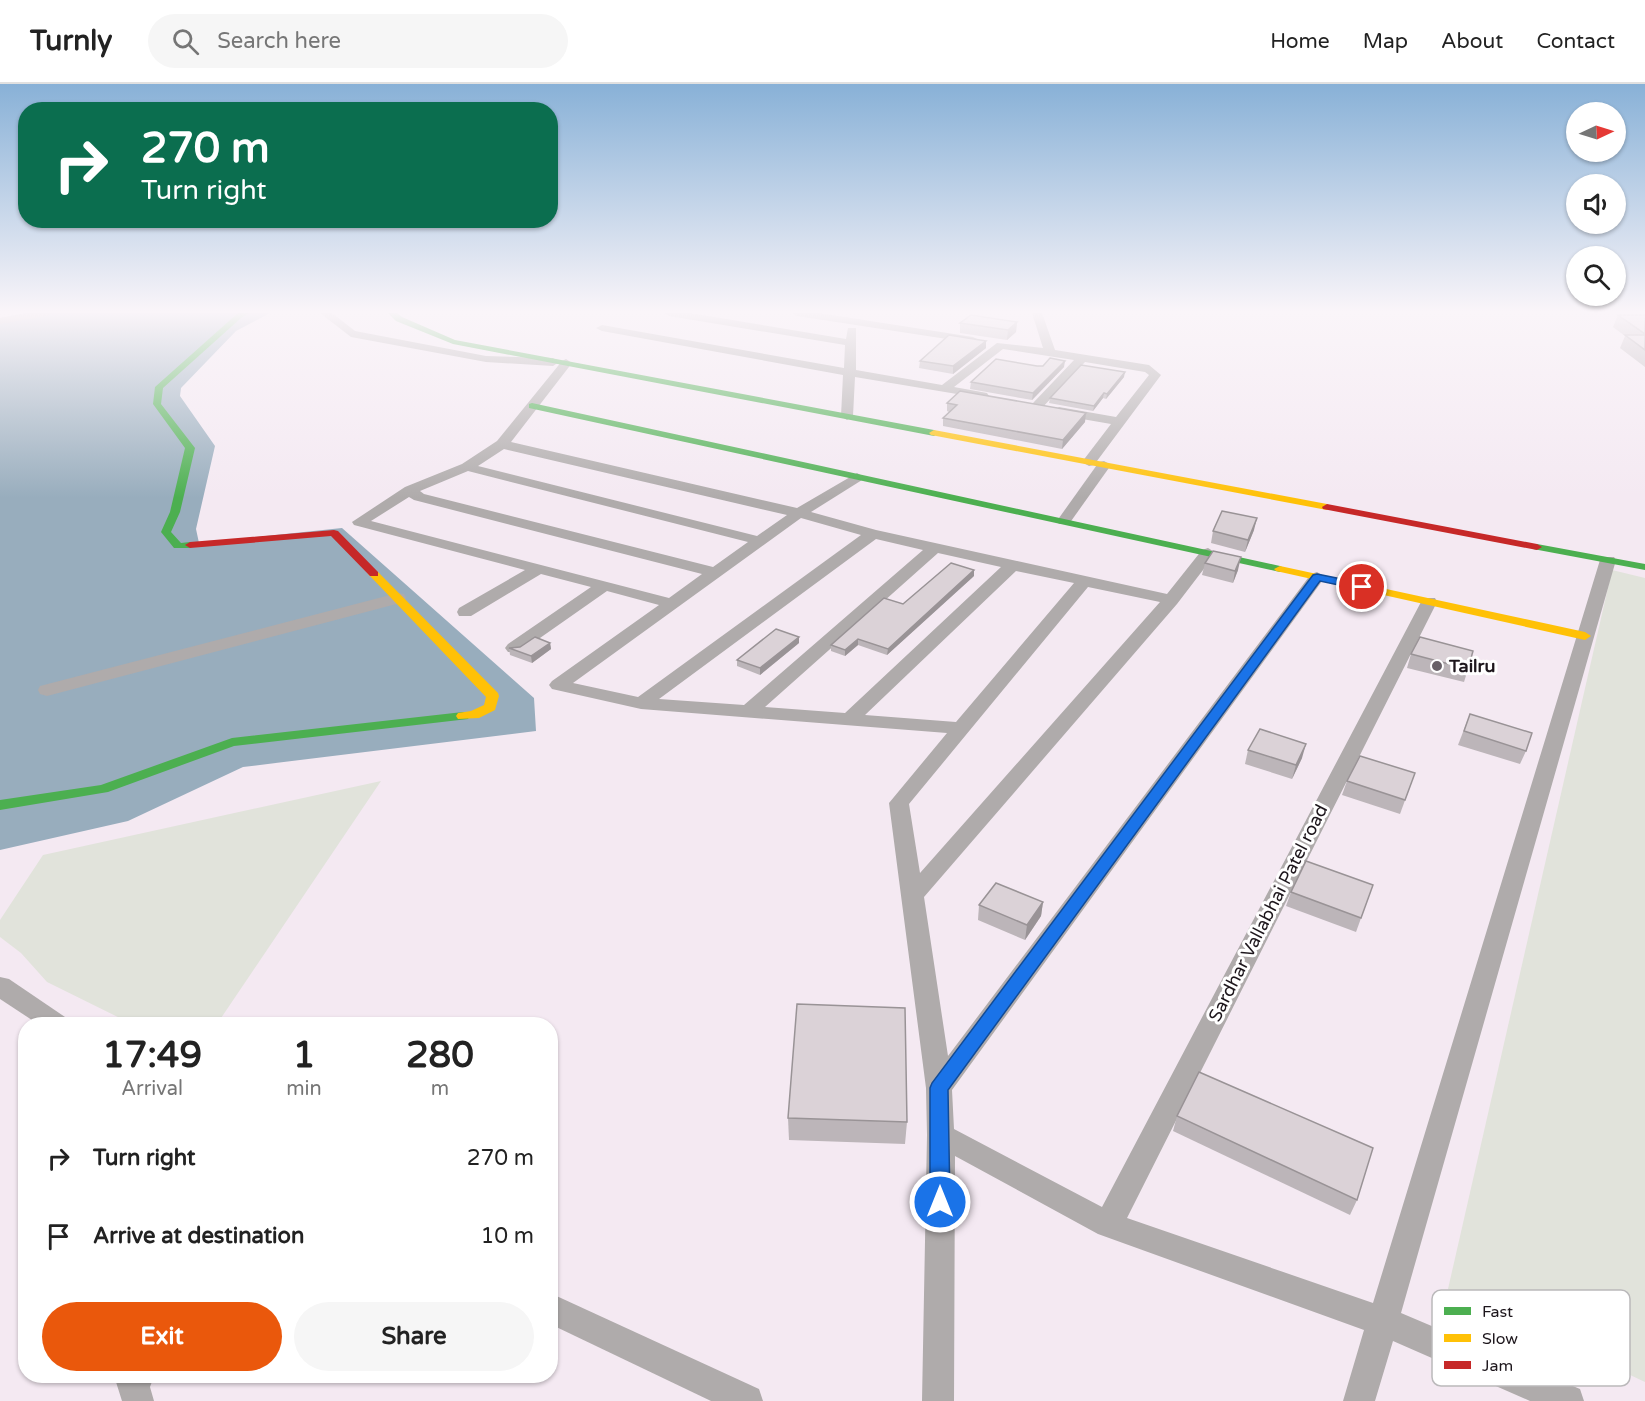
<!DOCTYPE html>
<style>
:root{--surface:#fff;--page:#f6f6f6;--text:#222;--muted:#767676;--line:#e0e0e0;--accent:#ea580c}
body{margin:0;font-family:"Varela Round",sans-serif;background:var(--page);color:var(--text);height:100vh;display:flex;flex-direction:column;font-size:22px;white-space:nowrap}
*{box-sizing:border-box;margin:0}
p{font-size:20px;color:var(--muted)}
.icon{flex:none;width:33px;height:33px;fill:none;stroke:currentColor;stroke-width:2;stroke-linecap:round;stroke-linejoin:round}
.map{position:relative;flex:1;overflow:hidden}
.drawer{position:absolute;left:18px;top:933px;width:540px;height:366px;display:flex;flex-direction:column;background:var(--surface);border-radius:24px;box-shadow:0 2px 4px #0004}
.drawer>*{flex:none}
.banner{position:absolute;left:18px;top:18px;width:540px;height:126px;border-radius:24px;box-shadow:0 2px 4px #0004;background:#0b6e4f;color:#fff;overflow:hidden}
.needle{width:39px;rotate:86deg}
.buttons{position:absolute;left:1566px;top:18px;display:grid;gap:12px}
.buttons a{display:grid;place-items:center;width:60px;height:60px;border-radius:50%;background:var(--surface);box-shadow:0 2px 4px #0004;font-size:30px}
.pin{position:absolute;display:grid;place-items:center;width:51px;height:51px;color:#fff;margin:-26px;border:3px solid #fff;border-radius:50%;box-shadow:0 2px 6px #0007}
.me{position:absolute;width:66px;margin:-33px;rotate:0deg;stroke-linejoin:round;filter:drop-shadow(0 0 4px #0008)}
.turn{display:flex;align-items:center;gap:21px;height:126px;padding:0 24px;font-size:27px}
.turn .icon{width:78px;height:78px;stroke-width:2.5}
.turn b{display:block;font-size:42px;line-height:51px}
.eta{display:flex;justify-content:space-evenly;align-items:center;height:102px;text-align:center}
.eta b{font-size:36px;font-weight:700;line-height:42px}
.primary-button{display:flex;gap:12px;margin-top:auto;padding:12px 24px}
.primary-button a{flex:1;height:69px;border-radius:36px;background:var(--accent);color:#fff;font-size:24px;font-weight:700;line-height:69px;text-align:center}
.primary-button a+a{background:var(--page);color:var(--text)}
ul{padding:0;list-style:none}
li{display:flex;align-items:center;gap:18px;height:78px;padding:0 24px}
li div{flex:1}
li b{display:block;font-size:22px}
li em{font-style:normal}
header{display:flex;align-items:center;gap:36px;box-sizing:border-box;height:84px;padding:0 30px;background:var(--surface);border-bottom:2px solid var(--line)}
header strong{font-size:28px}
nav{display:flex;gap:33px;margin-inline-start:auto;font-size:21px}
.search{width:420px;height:54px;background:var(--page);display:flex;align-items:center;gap:15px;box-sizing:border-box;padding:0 21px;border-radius:33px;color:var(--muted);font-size:22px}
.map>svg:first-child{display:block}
</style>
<header>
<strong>Turnly</strong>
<div class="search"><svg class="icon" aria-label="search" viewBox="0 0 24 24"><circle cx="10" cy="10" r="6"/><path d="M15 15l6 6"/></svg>Search here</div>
<nav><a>Home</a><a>Map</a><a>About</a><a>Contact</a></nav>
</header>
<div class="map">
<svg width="1645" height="1317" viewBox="0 0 1645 1317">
<rect width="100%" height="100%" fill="#f4e9f2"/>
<g fill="#e1e3db">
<polygon points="1612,486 1645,494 1645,1298 1448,1205"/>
<polygon points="381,697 217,940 132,940 47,898 21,869 0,853 0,836 43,771"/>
</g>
<polygon fill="#98adbd" points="25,229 270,229 236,247 181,304 180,312 215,362 196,445 199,459 342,444 534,614 536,647 243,683 128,737 0,766 0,234"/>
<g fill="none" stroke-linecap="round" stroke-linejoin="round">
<g fill="#afabab" fill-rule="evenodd">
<polygon points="28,229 53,229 48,232 0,240 0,234"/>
<polygon points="320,229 332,229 355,247 486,272 553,274 559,278 553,282 486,278 351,253"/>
<polygon points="664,229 690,229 846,255 848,244 856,244 856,286 942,301 997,259 1043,264 1032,229 1042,229 1055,266 1149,281 1161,291 1094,381 1089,382 1082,378 1111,340 1059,331 1053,327 1059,323 1116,333 1149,291 1145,288 1085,278 1041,325 1037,326 1031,322 1033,319 1074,276 1003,265 954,303 987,309 989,312 987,315 855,293 853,332 847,336 841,332 843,291 602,247 596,244 602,241 844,284 845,261 669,232"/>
<polygon points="792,229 819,229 973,253 979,256 973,259 797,232"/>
<path d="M 566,275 L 572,279 L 511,358 L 797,424 L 857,389 L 864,393 L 862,396 L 811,428 L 876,446 L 1167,510 L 1202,466 L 1208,464 L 1216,469 L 1177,520 L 924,813 L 948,972 L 1311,490 L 1317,488 L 1325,493 L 952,1006 L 954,1045 L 1102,1123 L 1421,518 L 1423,514 L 1435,514 L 1437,518 L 1127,1134 L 1373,1219 L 1600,476 L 1602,473 L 1614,473 L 1616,476 L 1401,1229 L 1580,1305 L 1584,1317 L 1530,1317 L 1393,1257 L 1375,1317 L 1343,1317 L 1364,1246 L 1098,1150 L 955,1072 L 954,1317 L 922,1317 L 927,1051 L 926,1004 L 889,719 L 947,649 L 641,625 L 552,605 L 549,601 L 552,597 L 659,521 L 607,507 L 520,568 L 508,568 L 505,564 L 508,560 L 591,503 L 541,490 L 471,532 L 459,532 L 457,528 L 459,524 L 525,486 L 354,441 L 352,438 L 405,403 L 462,380 L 497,357 L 562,277 ZM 504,365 L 787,431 L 757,452 L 478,382 ZM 468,387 L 748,458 L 713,483 L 424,410 L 420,407 ZM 409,413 L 414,416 L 702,490 L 669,514 L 371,437 ZM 801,434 L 861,451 L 638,613 L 573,599 ZM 876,455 L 923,466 L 744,621 L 659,615 ZM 938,469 L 1001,483 L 845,629 L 765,623 ZM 1016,487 L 1074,499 L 956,638 L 865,631 ZM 1088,503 L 1160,518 L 920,789 L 909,720 Z"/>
<polygon points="1104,377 1111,381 1069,440 1059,440 1057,437 1059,434 1099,378"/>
<polygon points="398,509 404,510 406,514 404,518 47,612 40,610 38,606 40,602"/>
<polygon points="0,893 9,895 65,933 68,940 38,940 0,915"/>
<polygon points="550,1209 759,1305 763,1317 711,1317 550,1240"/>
<polygon points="118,1292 154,1292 150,1303 154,1317 122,1317 116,1298"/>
</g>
<g fill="#4caf50" fill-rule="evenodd">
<polygon points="238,229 249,229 241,234 163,304 161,320 195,364 180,428 171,448 181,459 190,458 195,461 190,464 174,464 161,448 170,428 185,364 153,320 155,303"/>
<polygon points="388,229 397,229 402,233 455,256 934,346 939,349 934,352 453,260 396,237"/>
<polygon points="532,319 1280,482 1286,485 1280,488 529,324 529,320"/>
<polygon points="1537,460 1645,480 1645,486 1533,465 1532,463"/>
<polygon points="463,628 468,629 470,632 468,635 234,662 108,708 0,726 0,716 101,701 232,654"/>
</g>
<g fill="#ffc107" fill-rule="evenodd">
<polygon points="934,346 1327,420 1332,423 1327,426 931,351 929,349"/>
<polygon points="1280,482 1585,548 1591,552 1585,556 1276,487 1274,485"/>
<polygon points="374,487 378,488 498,609 499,612 495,626 479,634 458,635 456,632 458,629 471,627 484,621 486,613 370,492 368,490"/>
</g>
<g fill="#c62828" fill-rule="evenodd">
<polygon points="1327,420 1537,460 1542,463 1537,466 1323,425 1322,423"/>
<polygon points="334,446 338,447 378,488 378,492 370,492 331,452 190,464 185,461 190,458"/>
</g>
</g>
<g fill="#bcb5b9">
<polygon points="1618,231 1645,231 1645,283 1620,264 1625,252 1613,243"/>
<polygon points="1017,238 1016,248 1007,256 960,249 960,239"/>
<polygon points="986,257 986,264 953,290 919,284 920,277"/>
<polygon points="1037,282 1064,283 1032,316 970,305 971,298"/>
<polygon points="1124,293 1106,315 1103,314 1093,327 1049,319 1050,314"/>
<polygon points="947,319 1085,338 1062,365 943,342 943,334 949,328 947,327"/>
<polygon points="1254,446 1245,468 1211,459 1213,447"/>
<polygon points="1205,479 1238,486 1233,499 1202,491"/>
<polygon points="974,492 887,571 858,561 845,572 831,567 831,561"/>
<polygon points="550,559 551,565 532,579 510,571 509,564"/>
<polygon points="799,559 760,591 737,582 737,576"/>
<polygon points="1411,570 1468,585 1464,598 1407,584"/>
<polygon points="1470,630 1526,667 1520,680 1458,661"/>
<polygon points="1248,666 1302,674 1292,695 1245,680"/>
<polygon points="1415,689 1400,730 1342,711 1347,697"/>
<polygon points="1373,801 1356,848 1286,822 1291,808"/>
<polygon points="1043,818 1041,832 1025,856 978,836 979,821"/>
<polygon points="1177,1032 1357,1116 1350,1131 1173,1047"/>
<polygon points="788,1034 907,1038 905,1060 789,1056"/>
</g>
<g fill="#999396">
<polygon points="1017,238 1016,248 1007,256 1008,246"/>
<polygon points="986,257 986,264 953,290 953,282"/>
<polygon points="1065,277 1064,283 1032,316 1033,309"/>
<polygon points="1125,288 1124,293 1106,315 1107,310"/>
<polygon points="1104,309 1103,314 1093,327 1094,322"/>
<polygon points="1086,329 1085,338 1062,365 1063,356"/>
<polygon points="1257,434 1254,446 1245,468 1248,456"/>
<polygon points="1241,473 1238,486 1233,499 1235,487"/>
<polygon points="974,486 974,492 887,571 888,565"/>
<polygon points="799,553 799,559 760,591 760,584"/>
<polygon points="858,555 858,561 845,572 845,566"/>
<polygon points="550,559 551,565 532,579 531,572"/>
<polygon points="1306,660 1302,674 1292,695 1296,681"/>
<polygon points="1043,818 1041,832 1025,856 1027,841"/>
</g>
<g fill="#dbd2d7" stroke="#999396" stroke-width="1.5">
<polygon points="971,231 1017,238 1008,246 960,239"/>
<polygon points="1618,231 1645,231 1645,250"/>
<polygon points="949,251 986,257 953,282 920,277"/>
<polygon points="1625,251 1645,251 1645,266"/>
<polygon points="1050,274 1065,277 1033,309 971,298 996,275 1037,282 1043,282"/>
<polygon points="1081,281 1125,288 1107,310 1104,309 1094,322 1050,314"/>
<polygon points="960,307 1086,329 1063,356 943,334 957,321 947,319"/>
<polygon points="1222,427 1257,434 1248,456 1213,447"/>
<polygon points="1213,467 1241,473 1235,487 1205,479"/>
<polygon points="951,479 974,486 888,565 858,555 845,566 831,561 884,514 903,520"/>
<polygon points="776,545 799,553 760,584 737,576"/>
<polygon points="535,553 550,559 531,572 509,564 520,563"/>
<polygon points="1420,553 1473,567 1468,585 1411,570"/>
<polygon points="1470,630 1532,649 1526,667 1464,647"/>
<polygon points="1260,645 1306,660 1296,681 1248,666"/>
<polygon points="1360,672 1415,689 1405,716 1347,697"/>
<polygon points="1306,777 1373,801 1361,834 1291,808"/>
<polygon points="996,799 1043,818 1027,841 979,821"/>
<polygon points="797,920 905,924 907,1038 788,1034"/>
<polygon points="1199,988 1373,1064 1357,1116 1177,1032"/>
</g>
<linearGradient id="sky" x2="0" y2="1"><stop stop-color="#88b1d7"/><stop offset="0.55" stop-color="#faf5f9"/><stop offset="1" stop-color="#faf5f9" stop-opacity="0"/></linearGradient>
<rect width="1645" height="414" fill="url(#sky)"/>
<polygon fill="#1a73e8" stroke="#114b97" stroke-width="1.5" points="1317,490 1366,500 1367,503 1362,506 1320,497 948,1006 950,1118 947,1124 940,1127 933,1124 930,1118 930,1004 932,999 1313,491"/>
<circle fill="#686067" stroke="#fff" stroke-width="2" cx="1437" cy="582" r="6"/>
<g text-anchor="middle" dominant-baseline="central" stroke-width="6" stroke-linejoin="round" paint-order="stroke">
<g font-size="18" font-weight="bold" fill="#1d161c" stroke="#fff" text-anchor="start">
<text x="1449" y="582">Tailru</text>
</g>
<g font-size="18" fill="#1d161c" stroke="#fff">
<text transform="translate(1268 829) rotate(-63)">Sardhar Vallabhai Patel road</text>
</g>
</g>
<rect x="1432" y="1206" width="198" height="96" rx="9" fill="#fff" stroke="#bbb9bb" stroke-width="1.5"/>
<rect x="1444" y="1223" width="27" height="8" fill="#4caf50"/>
<rect x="1444" y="1250" width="27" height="8" fill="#ffc107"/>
<rect x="1444" y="1277" width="27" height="8" fill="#c62828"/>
<g font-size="16" fill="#1d161c">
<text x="1482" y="1233">Fast</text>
<text x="1482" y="1260">Slow</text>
<text x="1482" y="1287">Jam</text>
</g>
</svg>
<div class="buttons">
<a><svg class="needle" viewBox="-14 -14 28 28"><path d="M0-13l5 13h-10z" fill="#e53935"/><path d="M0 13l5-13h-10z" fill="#767676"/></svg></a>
<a><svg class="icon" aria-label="sound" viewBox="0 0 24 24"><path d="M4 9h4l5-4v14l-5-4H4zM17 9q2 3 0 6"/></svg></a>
<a><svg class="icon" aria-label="search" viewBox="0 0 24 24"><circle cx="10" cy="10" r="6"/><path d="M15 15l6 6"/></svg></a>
</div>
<div class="pin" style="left:1362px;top:503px;background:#d93025"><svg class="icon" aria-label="arrive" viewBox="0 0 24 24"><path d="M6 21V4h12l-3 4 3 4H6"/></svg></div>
<svg class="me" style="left:940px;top:1118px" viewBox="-20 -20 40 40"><circle r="17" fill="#1a73e8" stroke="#fff" stroke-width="3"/><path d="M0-11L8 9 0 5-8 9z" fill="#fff"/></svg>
<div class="banner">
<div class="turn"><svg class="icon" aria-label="right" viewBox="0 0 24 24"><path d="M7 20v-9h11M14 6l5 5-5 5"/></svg><div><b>270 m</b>Turn right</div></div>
</div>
<section class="drawer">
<div class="eta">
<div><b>17:49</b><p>Arrival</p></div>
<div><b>1</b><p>min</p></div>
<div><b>280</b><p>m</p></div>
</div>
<ul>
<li><svg class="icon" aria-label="right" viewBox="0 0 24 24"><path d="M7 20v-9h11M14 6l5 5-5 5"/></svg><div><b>Turn right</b></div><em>270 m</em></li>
<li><svg class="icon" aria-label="arrive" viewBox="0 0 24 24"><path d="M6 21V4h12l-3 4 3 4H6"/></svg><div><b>Arrive at destination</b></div><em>10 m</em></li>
</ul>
<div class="primary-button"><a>Exit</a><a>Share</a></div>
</section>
</div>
